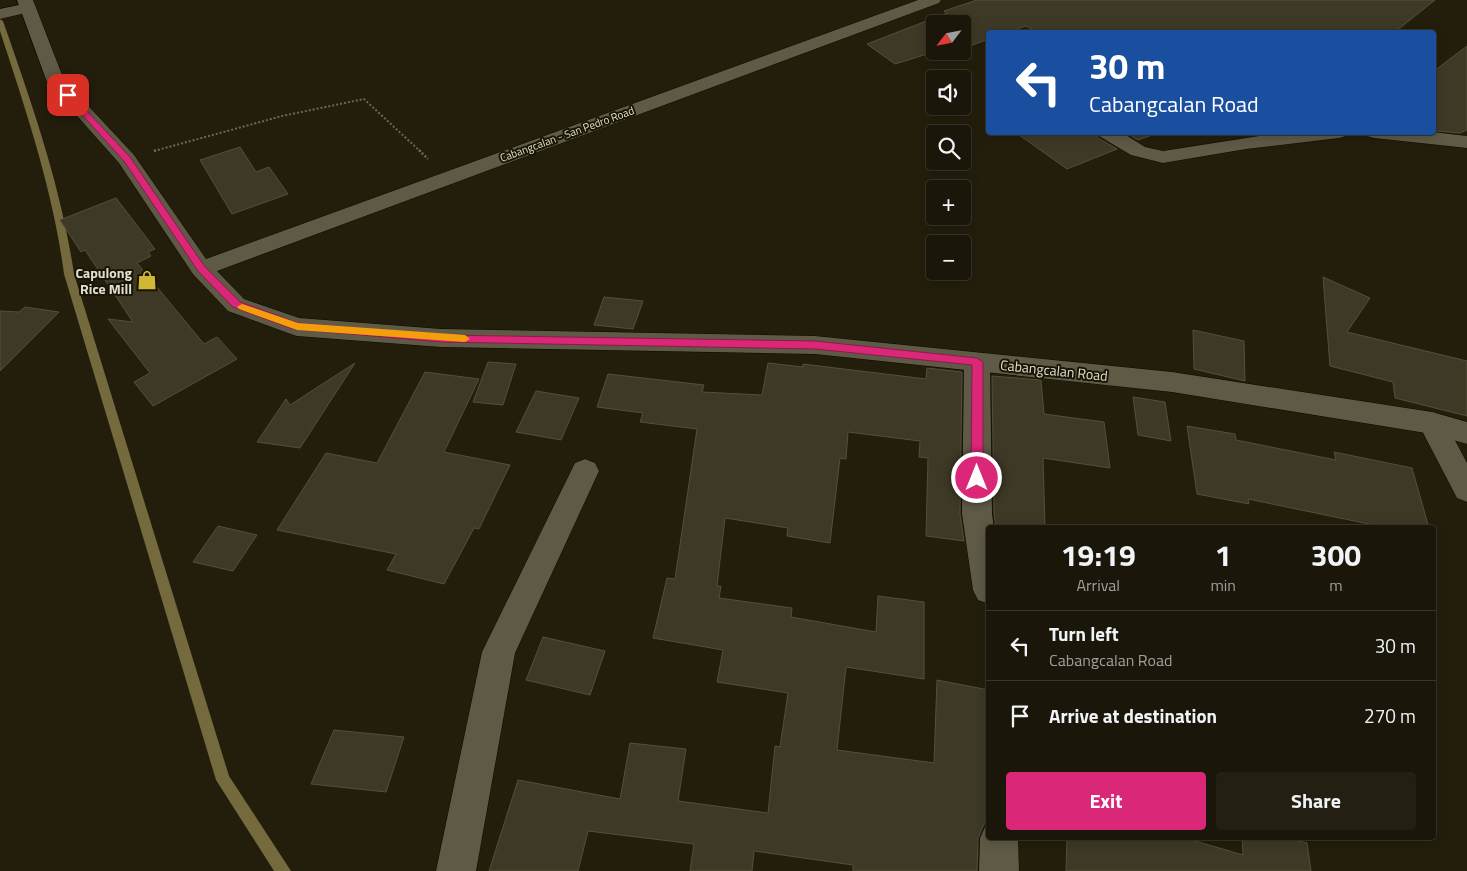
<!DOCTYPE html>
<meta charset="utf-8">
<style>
:root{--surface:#1a1609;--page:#231f12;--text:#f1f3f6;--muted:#9f9f9c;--line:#38352a;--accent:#db2777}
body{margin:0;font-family:"Titillium Web",sans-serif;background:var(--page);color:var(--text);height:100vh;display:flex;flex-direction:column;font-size:19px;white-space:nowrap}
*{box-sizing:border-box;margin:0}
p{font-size:16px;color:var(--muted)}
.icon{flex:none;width:28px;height:28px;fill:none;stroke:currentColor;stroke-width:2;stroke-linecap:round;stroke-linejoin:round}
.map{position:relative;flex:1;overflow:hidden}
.drawer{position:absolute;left:986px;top:525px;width:450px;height:315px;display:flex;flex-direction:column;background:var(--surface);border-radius:5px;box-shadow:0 2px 12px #0003,0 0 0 1px var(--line)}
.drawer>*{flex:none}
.banner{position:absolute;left:986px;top:30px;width:450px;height:105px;border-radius:5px;box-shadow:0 2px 12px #0003,0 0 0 1px var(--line);background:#1a4fa0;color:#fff;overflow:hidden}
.needle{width:32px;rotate:238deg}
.tools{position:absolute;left:926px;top:15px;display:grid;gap:10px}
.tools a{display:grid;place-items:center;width:45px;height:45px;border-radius:5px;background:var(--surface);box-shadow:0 2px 12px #0003,0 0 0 1px var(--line);font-size:25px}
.pin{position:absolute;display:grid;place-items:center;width:42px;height:42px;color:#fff;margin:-21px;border-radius:10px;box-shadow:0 2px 8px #0006}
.me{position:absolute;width:55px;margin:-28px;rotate:0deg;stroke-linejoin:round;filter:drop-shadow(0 0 4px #0008)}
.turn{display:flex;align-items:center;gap:18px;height:105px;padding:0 20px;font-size:22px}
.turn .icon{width:65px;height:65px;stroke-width:2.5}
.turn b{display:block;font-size:35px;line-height:42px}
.eta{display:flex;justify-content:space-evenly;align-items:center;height:85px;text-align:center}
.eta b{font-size:30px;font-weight:700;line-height:35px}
.action{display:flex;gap:10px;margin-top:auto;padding:10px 20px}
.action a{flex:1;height:58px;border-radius:5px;background:var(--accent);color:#fff;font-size:20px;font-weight:700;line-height:58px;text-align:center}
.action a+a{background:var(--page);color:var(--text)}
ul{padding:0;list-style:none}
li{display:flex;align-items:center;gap:15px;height:70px;padding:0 20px;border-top:1px solid var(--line)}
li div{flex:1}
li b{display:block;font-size:19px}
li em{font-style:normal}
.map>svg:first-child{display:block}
</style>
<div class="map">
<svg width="1467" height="871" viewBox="0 0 1467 871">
<rect width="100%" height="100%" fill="#231e0c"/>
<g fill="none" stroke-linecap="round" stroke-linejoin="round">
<path fill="#746a3d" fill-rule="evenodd" d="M 0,19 L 3,21 C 32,104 61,186 74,274 L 229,776 L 291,871 L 274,871 L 216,780 L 64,274 C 53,190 26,111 0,31 Z"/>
</g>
<g fill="#3e3926" stroke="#544f3b">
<polygon points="977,0 1435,0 1395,32 1038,32 1026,26 1007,32 989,32 989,39 962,49 962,24 935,24 935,51 937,51 895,64 867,44 947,13 944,11"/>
<polygon points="1467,46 1467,130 1460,133 1437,131 1434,129 1434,71"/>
<polygon points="1015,132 1095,132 1098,138 1117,149 1067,169"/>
<polygon points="1125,132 1154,132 1155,134 1138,140"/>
<polygon points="240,147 256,172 269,167 288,194 232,214 200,160"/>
<polygon points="116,198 155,249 148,252 151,256 137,263 204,344 217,337 237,359 153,406 134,382 150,373 108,319 133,322 85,250 81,252 60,220"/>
<polygon points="1323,277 1370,298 1347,332 1467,361 1467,416 1395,398 1393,382 1330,366"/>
<polygon points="604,297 643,301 633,329 594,325"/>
<polygon points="25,307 59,312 0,371 0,311 19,312"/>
<polygon points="1193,330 1244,341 1245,381 1194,369"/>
<polygon points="488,362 516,364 503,405 473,402"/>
<polygon points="355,363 300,448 257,442 286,399 290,405"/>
<polygon points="768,363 803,367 803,364 926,379 927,368 962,372 960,514 964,541 926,536 928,458 919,457 920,441 848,432 846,459 840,458 830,543 787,536 788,528 725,518 717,586 721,586 719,598 792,608 791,617 876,632 878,596 924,602 924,679 846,667 837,750 934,763 937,680 989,690 989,821 984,824 978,838 977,871 853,871 853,865 754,851 752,871 690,871 694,844 588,831 578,871 489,871 518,780 620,799 630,743 686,749 678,801 768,813 775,746 780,747 788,693 717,682 723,650 653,638 667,578 675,579 697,429 640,422 643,413 597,407 608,374 704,385 702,392 762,395"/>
<polygon points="425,372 479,379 444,452 510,465 479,529 474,528 444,584 387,570 396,554 277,530 326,453 377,463"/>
<polygon points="992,376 1041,380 1044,414 1104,422 1110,468 1043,458 1045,528 996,528 994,514"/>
<polygon points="536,391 579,398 561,440 516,432"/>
<polygon points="1133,397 1165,402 1171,441 1138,435"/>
<polygon points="1187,426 1235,434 1236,440 1336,460 1334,452 1412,468 1429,528 1388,528 1248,499 1249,504 1197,494"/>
<polygon points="218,526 257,535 233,571 193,562"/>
<polygon points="543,637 605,651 590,695 526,680"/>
<polygon points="334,730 404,737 386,792 311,784"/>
<polygon points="1067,838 1185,838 1243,855 1242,838 1285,838 1307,843 1311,871 1066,871"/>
</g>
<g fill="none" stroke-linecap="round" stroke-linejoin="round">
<defs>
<g id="minor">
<polygon points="28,3 34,5 36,8 34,11 0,19 0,9"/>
<polygon points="1097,132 1121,132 1145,147 1163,151 1285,132 1348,132 1346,136 1339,138 1246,149 1163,163 1131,155 1099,136"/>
<polygon points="1365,132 1433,132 1467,136 1467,148 1374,138 1367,136"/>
<polygon points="977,353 986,355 990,362 992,514 994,528 989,528 989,604 978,600 973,590 962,514 964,362 968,355"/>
<polygon points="1432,412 1442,416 1467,463 1467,502 1457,498 1418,423 1422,416"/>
<polygon points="585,459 595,463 599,471 515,653 476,871 436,871 482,652 575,463"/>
<polygon points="989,823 989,838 1018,838 1019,871 979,871 980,838 986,825"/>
</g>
<polygon id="tertiary" points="17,0 33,0 64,80 134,155 206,259 918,0 941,0 939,3 217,271 244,299 299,318 441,329 815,336 1172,372 1432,412 1467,422 1467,444 1432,434 1172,392 815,354 441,347 297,336 288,333 228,311 193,274 119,163 47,82"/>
</defs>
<use href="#minor" stroke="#0c0800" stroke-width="1"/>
<use href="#tertiary" stroke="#0c0800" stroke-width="1"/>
<polyline stroke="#6c6758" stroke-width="2" stroke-dasharray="2 2" stroke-linecap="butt" points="154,151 282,116 364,99 421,152"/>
<g stroke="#6c6758" stroke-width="2.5" stroke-dasharray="2 2" stroke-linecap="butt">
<polyline points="419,150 428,159"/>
<polyline points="154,151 157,150"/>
</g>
<use href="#minor" fill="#5e5a46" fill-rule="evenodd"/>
<use href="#tertiary" fill="#5e5a46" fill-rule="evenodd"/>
</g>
<polygon fill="#db2777" stroke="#8e194d" points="65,93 70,93 130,157 205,267 240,302 298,323 441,335 815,341 977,358 983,362 983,478 981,481 973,481 971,478 972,365 815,349 441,342 293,329 233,307 198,271 124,161 65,96"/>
<polygon fill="#f59e0b" points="242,304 298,323 465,335 470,339 465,342 297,330 239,309 237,307"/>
<defs>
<symbol id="shop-bare" viewBox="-9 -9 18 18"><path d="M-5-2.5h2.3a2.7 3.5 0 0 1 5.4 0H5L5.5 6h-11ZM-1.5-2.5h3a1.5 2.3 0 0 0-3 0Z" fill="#d1b736" stroke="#191504" stroke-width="2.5" paint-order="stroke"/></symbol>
</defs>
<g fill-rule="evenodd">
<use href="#shop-bare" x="133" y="266" width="28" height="28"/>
</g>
<g text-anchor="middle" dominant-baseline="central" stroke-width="4" stroke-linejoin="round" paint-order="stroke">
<g font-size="11" fill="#e1ded3" stroke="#191504">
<text transform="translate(567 134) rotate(-20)">Cabangcalan - San Pedro Road</text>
</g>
<g font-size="14" font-weight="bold" fill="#e1ded3" stroke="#191504" text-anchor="end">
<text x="132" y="272">Capulong<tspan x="132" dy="16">Rice Mill</tspan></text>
</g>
<g font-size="14" fill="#e1ded3" stroke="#191504">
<text transform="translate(1054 370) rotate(6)">Cabangcalan Road</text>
</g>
</g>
</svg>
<div class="tools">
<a><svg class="needle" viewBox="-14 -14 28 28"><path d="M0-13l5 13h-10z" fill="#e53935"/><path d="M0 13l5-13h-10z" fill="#9f9f9c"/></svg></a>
<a><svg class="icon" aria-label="sound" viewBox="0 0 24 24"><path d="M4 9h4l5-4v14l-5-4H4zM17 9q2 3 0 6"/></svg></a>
<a><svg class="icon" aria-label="search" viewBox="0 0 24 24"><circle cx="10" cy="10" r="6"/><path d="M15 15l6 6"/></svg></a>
<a>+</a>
<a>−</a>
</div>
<div class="pin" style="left:68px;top:95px;background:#d93025"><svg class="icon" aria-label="arrive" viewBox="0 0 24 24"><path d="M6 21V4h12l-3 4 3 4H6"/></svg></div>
<svg class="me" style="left:977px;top:478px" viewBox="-20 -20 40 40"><circle r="17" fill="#db2777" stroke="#fff" stroke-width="3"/><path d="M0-11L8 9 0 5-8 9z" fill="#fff"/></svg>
<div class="banner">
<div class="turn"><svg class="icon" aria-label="left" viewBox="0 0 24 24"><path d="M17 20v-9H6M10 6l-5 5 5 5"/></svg><div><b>30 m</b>Cabangcalan Road</div></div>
</div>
<section class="drawer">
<div class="eta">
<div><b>19:19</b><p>Arrival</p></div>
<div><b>1</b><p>min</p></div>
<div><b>300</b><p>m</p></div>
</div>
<ul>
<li><svg class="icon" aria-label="left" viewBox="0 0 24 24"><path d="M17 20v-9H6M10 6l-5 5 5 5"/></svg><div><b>Turn left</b><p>Cabangcalan Road</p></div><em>30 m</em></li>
<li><svg class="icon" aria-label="arrive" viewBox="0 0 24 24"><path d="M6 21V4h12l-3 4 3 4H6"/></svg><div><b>Arrive at destination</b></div><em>270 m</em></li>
</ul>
<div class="action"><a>Exit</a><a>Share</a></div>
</section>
</div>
